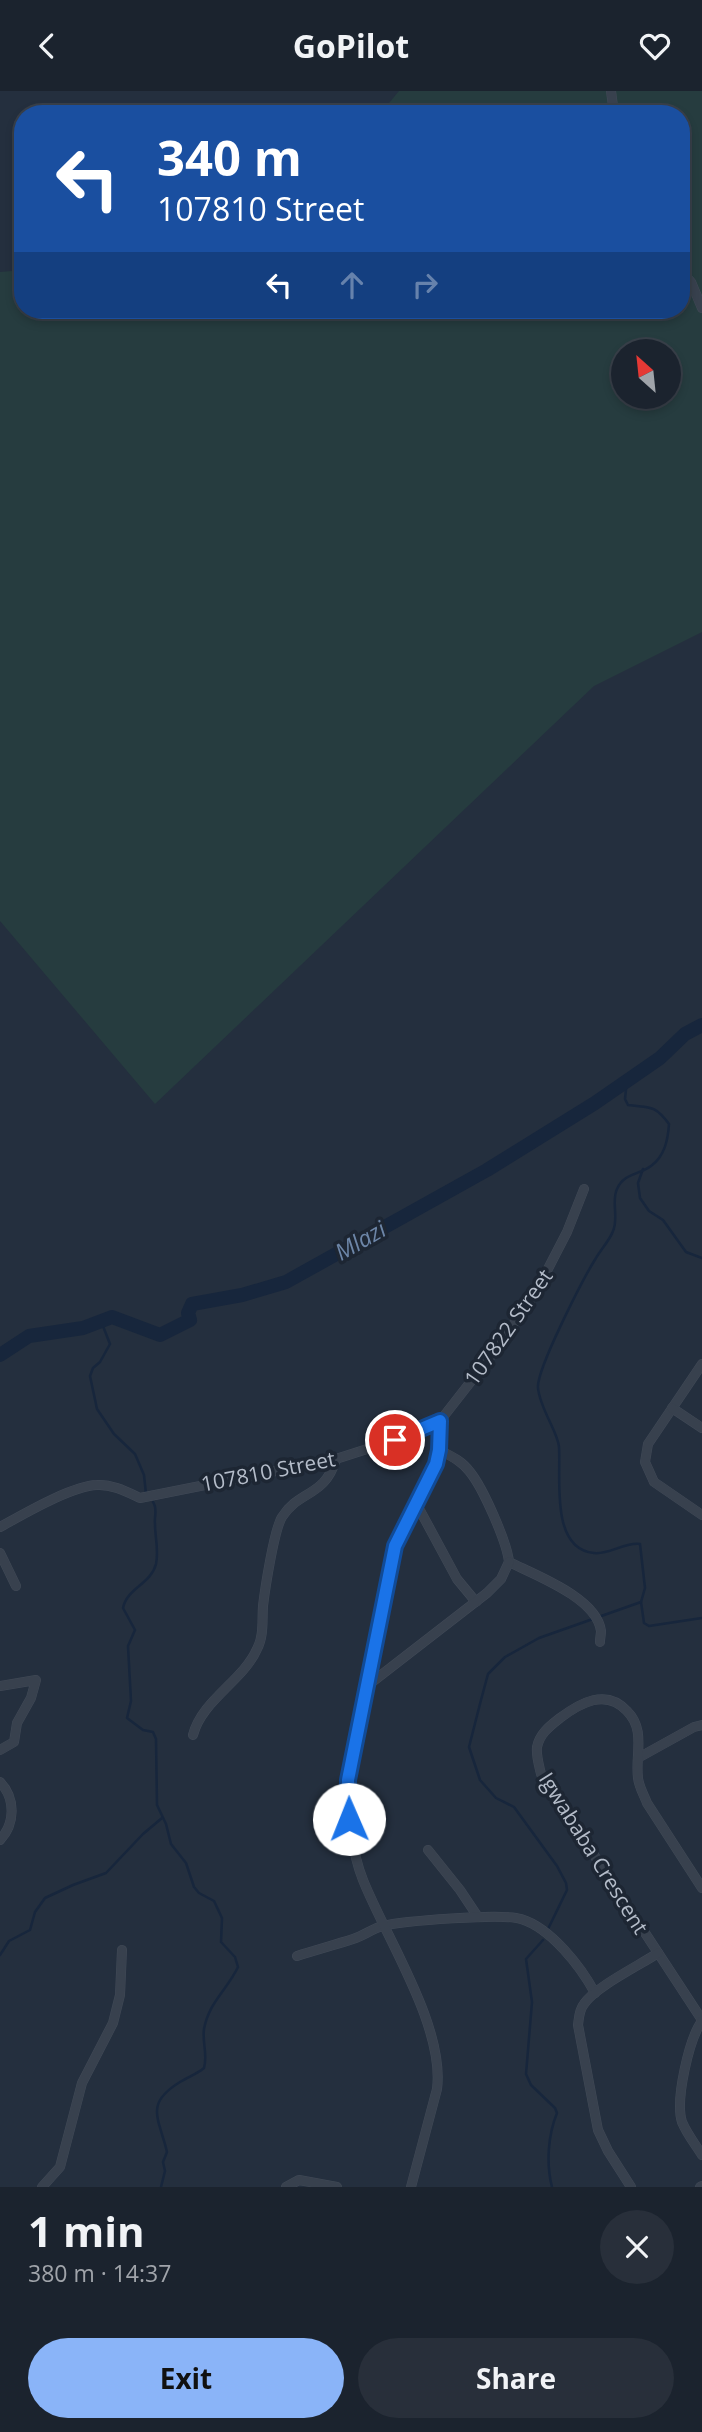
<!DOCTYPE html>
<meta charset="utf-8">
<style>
:root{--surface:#1b232e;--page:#282f3a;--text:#f1f3f6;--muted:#a0a4aa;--line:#39404a;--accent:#8ab4f8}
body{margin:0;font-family:"Open Sans",sans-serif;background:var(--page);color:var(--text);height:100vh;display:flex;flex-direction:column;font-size:26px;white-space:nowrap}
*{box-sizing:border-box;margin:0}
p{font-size:23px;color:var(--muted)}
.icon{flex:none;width:38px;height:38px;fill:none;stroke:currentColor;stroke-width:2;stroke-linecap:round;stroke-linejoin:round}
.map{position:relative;height:2096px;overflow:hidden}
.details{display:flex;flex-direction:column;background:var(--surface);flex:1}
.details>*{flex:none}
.guide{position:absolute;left:14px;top:14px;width:676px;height:214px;border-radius:28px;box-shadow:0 4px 10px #0003,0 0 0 2px var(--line);background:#1a4fa0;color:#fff;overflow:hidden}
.needle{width:46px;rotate:333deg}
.tools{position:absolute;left:611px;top:248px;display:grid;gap:14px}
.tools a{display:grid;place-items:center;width:70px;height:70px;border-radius:50%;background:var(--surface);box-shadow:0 4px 10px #0003,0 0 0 2px var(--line);font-size:35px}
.pin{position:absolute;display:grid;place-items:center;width:60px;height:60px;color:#fff;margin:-30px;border:4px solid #fff;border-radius:50%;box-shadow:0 2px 7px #0007}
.me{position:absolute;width:77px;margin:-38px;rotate:359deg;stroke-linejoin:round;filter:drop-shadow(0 0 5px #0008)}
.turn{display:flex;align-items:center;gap:24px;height:147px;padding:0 28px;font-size:32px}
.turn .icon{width:91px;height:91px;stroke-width:2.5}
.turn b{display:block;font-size:49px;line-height:60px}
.lanes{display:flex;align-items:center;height:66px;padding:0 28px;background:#0003;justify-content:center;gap:35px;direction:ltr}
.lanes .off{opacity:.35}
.round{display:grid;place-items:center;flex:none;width:74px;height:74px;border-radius:37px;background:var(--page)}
.headline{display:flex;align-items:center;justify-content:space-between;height:119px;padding:0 28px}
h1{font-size:42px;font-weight:700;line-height:52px}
.primary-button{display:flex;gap:14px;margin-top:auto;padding:14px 28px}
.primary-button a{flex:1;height:80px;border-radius:42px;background:var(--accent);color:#111;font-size:28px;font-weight:700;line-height:80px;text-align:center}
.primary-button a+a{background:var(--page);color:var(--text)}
header{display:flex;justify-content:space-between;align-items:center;height:91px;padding:0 28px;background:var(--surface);font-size:32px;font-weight:700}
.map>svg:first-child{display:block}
</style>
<header><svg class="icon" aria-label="back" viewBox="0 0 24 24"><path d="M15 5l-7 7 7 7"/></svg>GoPilot<svg class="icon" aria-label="heart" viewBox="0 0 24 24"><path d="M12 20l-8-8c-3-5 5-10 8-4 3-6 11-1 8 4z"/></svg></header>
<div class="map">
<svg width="702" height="2096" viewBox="0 0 702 2096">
<rect width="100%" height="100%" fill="#242f3e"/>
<path fill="#263c3f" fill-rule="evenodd" d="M 399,0 L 702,0 L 702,541 L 594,595 L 155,1013 L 0,830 L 0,181 L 23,179 L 23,219 L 681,219 L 681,23 L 380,23 ZM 623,261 L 668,261 L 668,306 L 623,306 Z"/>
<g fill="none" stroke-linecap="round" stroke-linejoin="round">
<g stroke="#17263c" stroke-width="2.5">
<polyline points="643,1078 638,1092 640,1107 649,1120 663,1129 686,1161 702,1167"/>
<polyline points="101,1230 110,1253 100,1271 93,1277 90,1285 97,1318 114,1343 135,1363 144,1384 146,1403"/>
<path d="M 153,1411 C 158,1418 154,1425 155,1433 C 155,1447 159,1459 156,1473 C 151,1493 127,1497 123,1517 L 135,1539 L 128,1555 L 131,1610 L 127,1627 L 143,1639 L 153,1641 L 156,1648 L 157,1714 L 166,1733 L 171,1753 L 186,1772 L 194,1796 L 199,1802 L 214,1810 L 222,1827 L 221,1851 L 235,1866 L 238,1876 C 227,1899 209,1911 204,1938 C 202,1951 208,1964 204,1977 C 197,1983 188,1986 180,1991 C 144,2013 159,2027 167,2061 L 163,2071 L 165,2080 L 161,2096"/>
<polyline points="641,1511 644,1532 649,1535 702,1527"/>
<path d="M 548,1838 L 567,1799 L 566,1792 L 557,1775 L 514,1716 L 496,1707 L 480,1689 L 469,1656 L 481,1609 L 488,1583 L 505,1566 L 539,1547 L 641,1511 L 645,1497 L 640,1453 C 624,1451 609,1464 594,1462 C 550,1458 561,1387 559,1356 C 558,1341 540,1318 538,1297 C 536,1279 584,1186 596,1167 C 601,1158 610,1149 613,1140 C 619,1127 611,1110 617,1098 C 624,1082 639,1084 651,1075 C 665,1065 668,1048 669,1033 C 654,1013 650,1017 628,1014 L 625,1008 L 627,989"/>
<path d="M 543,1849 L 526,1868 L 532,1911 L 526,1983 L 531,1994 L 555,2017 L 557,2022 C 548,2044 546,2073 552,2096"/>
<polyline points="0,1864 9,1850 30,1839 35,1821 45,1807 73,1794 106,1782 143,1743 162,1727"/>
</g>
<polyline stroke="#17263c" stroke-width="14" points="0,1264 29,1245 83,1237 112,1226 160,1244 190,1229 188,1222 192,1213 242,1204 286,1191 487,1079 595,1012 660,967 685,943 702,934"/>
<defs>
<g id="minor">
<polyline points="611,0 614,23"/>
<polyline points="681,180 691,191 702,217"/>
<polyline points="702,1273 648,1353 645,1371 654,1391 702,1424"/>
<polyline points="672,1317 702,1337"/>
<path d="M 439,1359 C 451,1365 462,1370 470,1381 C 483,1397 507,1451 509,1471"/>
<polyline points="416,1412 457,1488 476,1511"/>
<path d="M 0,1436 C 24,1423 71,1395 97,1394 C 112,1393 127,1401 140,1407 L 336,1368 L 395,1349 L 440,1330 L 490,1266 L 536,1201 L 567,1141 L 584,1098"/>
<polyline points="0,1462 16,1495"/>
<path d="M 509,1471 C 535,1484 597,1507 601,1540 C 601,1543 600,1547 600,1551"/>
<polyline points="0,1595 36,1589 31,1607 17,1632 14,1651 0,1659"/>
<polyline points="367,1595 487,1502 501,1488 509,1471"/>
<path d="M 193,1644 C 202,1609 243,1590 257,1558 C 264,1545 262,1530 263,1515 C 265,1498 274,1439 282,1426 C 299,1399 325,1406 336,1368"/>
<polyline points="638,1667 694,1636 702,1634"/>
<path d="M 0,1691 C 16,1708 15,1733 0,1749"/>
<polyline points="428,1759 460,1799 478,1826"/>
<path d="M 702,1797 L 647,1712 C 644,1704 639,1696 638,1687 C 635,1663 646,1639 627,1620 C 606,1597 580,1612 560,1627 C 550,1635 540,1642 537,1656 C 536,1665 539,1674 541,1683 L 702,1929"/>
<path d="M 297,1865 C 316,1859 334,1854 353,1848 C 363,1845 372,1838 382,1835 C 403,1830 502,1822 521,1828 C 551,1837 581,1876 595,1902"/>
<path d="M 702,1930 C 689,1948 675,2009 682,2031 C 687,2043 695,2053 702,2064"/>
<polyline points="42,2096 60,2076 82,1992 113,1932 120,1904 122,1859"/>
<polyline points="286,2096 299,2089 337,2096"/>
<path d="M 411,2096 L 437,1998 C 445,1936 386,1847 363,1789 C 352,1762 347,1719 348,1689 L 395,1455 L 436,1373 L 439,1359 L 440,1330"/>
<path d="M 631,2096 L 608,2060 L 598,2039 L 578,1934 C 579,1927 579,1919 584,1913 C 595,1896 640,1874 658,1862"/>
<polyline points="700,2096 702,2095"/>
</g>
</defs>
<use href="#minor" stroke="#414a57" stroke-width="10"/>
<use href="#minor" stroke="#38414e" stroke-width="9"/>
</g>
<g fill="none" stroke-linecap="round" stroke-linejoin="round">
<defs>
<polyline id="route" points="349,1728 348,1689 395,1455 436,1373 439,1359 440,1330 395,1349"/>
</defs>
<use href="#route" stroke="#114b97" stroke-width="18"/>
<use href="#route" stroke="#1a73e8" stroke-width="12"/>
</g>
<g text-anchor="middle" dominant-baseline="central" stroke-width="7" stroke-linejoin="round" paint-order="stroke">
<g font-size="21" fill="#b4bcc9" stroke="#1d2633">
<text transform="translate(508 1236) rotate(-55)">107822 Street</text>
<text transform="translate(268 1380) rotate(-11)">107810 Street</text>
<text transform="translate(594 1762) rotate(58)">Igwababa Crescent</text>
</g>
<g font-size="23" font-style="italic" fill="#6d86a8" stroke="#1d2633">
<text transform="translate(360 1149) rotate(-30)">Mlazi</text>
</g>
</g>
</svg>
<div class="tools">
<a><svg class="needle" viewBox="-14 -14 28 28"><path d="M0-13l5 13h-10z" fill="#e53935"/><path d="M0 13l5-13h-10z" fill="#a0a4aa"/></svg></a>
</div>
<div class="pin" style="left:395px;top:1349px;background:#d93025"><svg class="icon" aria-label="arrive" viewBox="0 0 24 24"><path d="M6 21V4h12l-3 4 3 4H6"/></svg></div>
<svg class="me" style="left:349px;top:1728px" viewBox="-20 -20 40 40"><circle r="19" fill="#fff"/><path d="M0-13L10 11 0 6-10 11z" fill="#1a73e8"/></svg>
<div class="guide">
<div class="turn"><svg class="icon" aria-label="left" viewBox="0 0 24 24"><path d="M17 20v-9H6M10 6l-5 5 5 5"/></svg><div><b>340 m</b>107810 Street</div></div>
<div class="lanes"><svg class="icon" aria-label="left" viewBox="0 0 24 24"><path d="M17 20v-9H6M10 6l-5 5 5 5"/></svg><svg class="icon off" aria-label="ahead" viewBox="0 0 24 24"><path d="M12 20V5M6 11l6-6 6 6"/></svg><svg class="icon off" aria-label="right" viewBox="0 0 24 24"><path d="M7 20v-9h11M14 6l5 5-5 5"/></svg></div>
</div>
</div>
<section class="details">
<div class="headline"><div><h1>1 min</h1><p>380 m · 14:37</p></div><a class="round"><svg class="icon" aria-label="close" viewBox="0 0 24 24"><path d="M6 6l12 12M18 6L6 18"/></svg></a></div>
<div class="primary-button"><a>Exit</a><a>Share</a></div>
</section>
